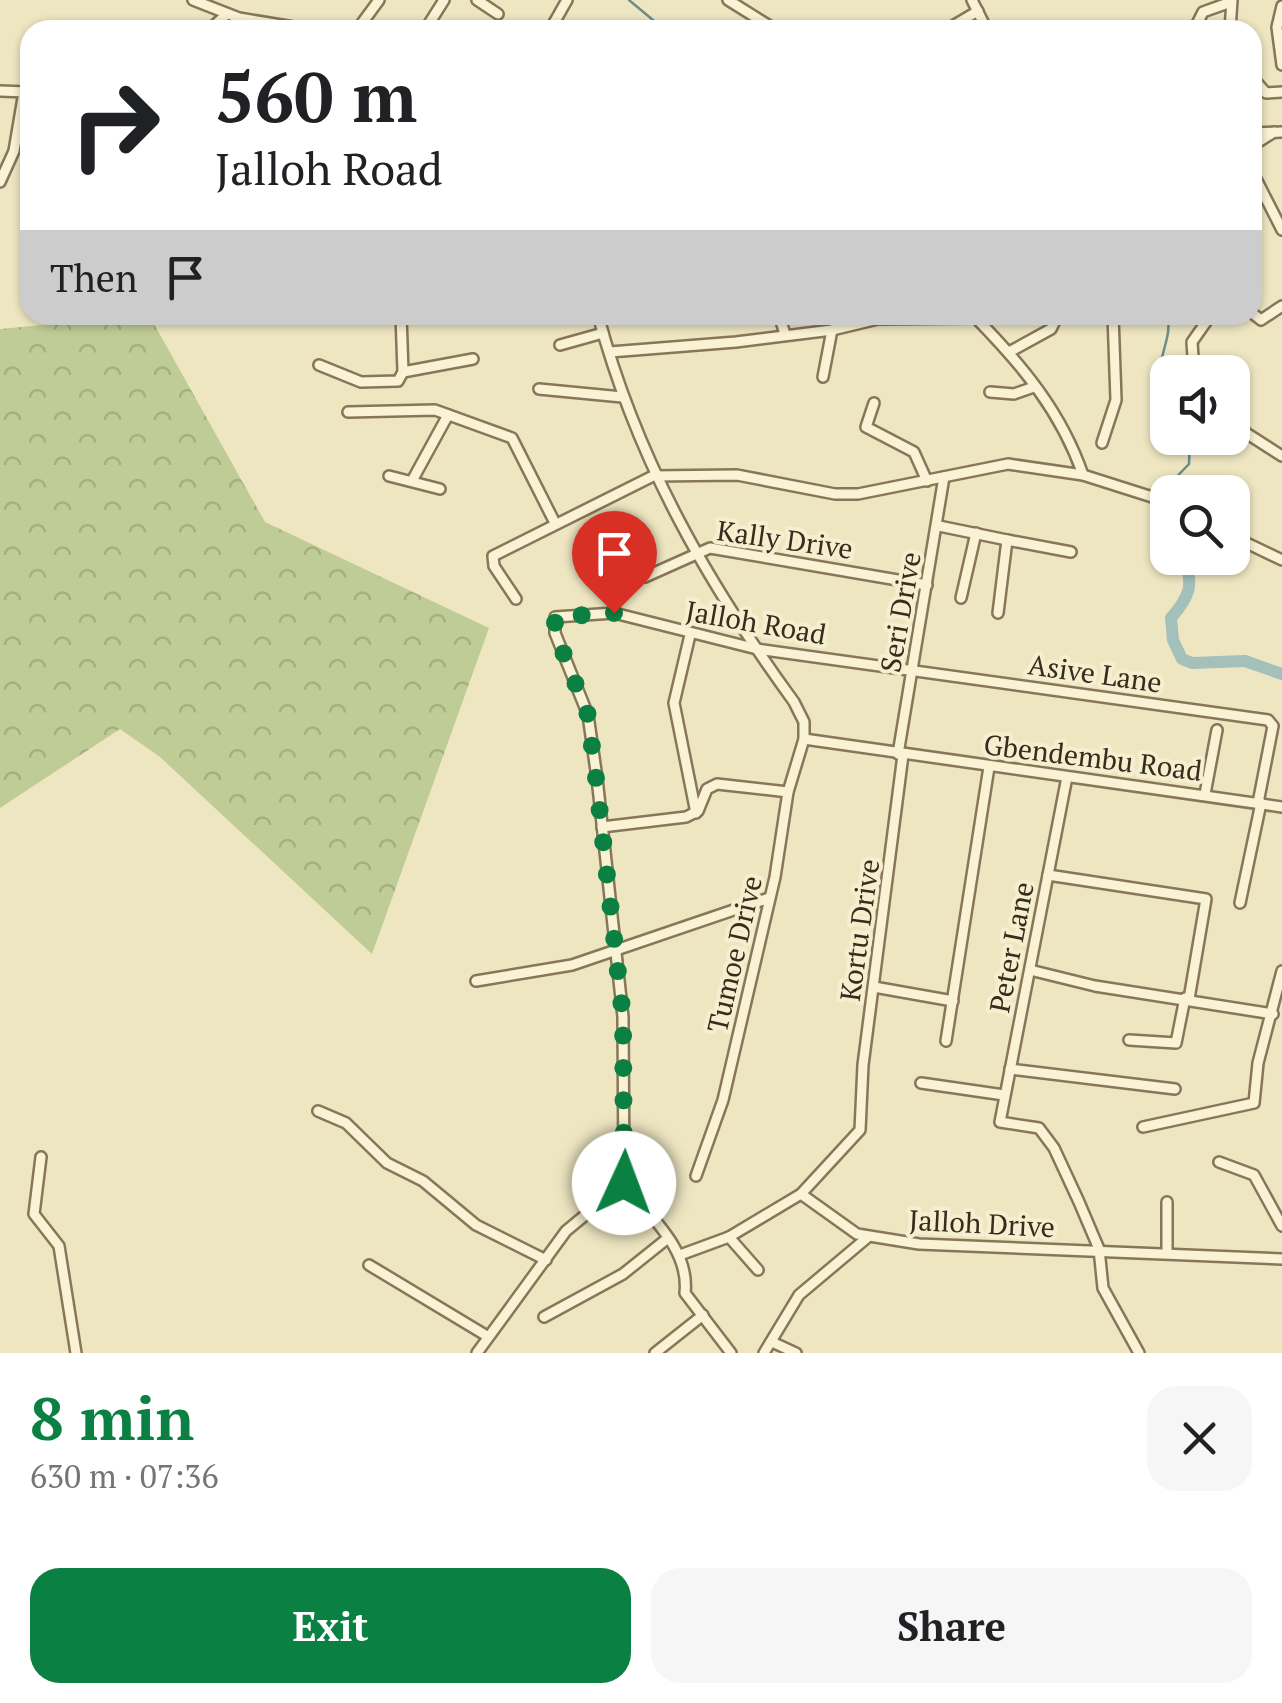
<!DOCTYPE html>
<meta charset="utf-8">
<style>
:root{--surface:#fff;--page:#f6f6f6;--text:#202124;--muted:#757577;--accent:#0b8043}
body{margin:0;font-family:"PT Serif",serif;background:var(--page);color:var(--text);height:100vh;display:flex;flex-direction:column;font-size:38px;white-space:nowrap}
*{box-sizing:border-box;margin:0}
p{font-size:32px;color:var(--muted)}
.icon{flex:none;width:55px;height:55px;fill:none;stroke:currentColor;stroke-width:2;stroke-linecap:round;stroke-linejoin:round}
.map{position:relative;height:1353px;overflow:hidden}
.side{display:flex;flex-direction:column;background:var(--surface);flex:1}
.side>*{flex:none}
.guide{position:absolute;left:20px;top:20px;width:1242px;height:305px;border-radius:30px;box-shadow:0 2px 8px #0004;background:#fff;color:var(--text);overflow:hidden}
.tools{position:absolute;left:1150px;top:355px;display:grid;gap:20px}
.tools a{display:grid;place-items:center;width:100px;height:100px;border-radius:20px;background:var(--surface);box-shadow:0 2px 8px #0004;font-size:50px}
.pin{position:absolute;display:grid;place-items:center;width:85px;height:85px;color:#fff;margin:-102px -42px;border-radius:50% 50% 50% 0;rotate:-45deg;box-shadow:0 0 10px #0007}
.pin .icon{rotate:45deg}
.me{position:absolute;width:110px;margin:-55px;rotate:2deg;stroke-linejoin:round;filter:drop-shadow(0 0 8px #0008)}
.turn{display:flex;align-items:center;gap:35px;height:210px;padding:0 30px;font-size:45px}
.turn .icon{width:130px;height:130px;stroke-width:2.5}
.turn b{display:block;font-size:70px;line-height:85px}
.then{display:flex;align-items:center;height:95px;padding:0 30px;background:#0003;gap:20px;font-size:38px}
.round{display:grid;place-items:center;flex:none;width:105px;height:105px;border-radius:30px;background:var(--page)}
.summary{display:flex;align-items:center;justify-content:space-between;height:170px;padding:0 30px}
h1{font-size:60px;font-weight:600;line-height:75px;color:var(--accent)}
.cta{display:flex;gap:20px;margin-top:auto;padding:20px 30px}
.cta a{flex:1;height:115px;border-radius:30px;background:var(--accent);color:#fff;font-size:40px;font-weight:600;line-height:115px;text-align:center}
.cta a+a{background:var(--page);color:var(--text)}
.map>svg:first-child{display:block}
</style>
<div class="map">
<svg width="1282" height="1353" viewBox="0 0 1282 1353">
<defs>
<pattern id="forest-crowns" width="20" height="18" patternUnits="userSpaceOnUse" patternTransform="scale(2.5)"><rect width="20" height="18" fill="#bfcc95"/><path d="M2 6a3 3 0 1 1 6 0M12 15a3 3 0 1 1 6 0" fill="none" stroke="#a5af80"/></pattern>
</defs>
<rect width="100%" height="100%" fill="#eee6c1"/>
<polygon fill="url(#forest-crowns)" points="149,315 265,522 489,628 372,954 160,757 120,729 0,808 0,329"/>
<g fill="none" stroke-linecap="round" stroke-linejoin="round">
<g stroke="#6b8e89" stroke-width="2.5">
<polyline points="629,0 665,30"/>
<path d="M 1168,393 C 1149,364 1173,345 1168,315"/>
<polyline points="1160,494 1189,464 1190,438"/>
</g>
<g stroke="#a3c0bb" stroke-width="12">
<polyline points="1156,499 1158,513 1168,528"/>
<path d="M 1184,558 C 1194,585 1190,596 1171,618 L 1173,640 L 1182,659 L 1192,663 L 1245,661 L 1282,674"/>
</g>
<defs>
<g id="minor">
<polyline points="193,0 239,18 312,30"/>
<polyline points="477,0 498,14"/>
<polyline points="728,0 776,30"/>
<polyline points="972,0 987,30"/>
<polyline points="1282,6 1277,27 1282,65"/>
<polyline points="209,30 227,14"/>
<polyline points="357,30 379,0"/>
<polyline points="425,30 444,0"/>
<polyline points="550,30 567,0"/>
<polyline points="946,30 978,11"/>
<polyline points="1029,30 1030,30"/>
<polyline points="1194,30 1203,12 1231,2"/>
<polyline points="1230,30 1232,0"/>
<polyline points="1252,77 1266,93 1282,92"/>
<polyline points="0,91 27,92"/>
<polyline points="1252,133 1282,132"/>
<polyline points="1252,146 1274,132"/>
<polyline points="1252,171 1282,230"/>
<polyline points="0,182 14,151 24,92"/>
<polyline points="1252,313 1261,320 1282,306"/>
<path d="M 598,315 C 637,460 706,581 794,702 L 804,722 L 804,739 L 788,792 L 775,877 L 723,1100 L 696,1176"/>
<polyline points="779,315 785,334"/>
<path d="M 975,317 C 1021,364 1061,411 1083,475"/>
<polyline points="560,345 603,333"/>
<polyline points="1011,351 1051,329 1058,315"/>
<polyline points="610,352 736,342 832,330 878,319 976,318"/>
<polyline points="319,365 361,382 398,381 403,372 401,315"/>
<polyline points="403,372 473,359"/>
<polyline points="1194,372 1192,342 1211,315"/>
<polyline points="823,377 832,330"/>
<polyline points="539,389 622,397"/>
<polyline points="990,392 1014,394 1034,387"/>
<polyline points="874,403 866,427 914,452 927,481"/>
<polyline points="348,412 435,410 512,438 555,523"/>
<polyline points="1232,424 1282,456"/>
<polyline points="1102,443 1116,400 1113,315"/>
<polyline points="389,476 440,489"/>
<polyline points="413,479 448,415"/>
<polyline points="939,526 1007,540 998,613"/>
<polyline points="1232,536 1282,560"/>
<polyline points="1007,540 1071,552"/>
<polyline points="645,577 710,548 927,585"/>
<polyline points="961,598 976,533"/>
<polyline points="516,599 494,566 493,556 653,476 737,475 835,494 858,494 1008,464 1083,475 1168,502"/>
<polyline points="690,635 674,703 696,813"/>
<polyline points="804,739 1282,807"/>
<polyline points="898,754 944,477"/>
<polyline points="903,755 863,1065 860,1130 801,1194 857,1234 919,1244 1282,1259"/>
<polyline points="1067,777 1000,1122 1039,1128 1054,1148 1079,1202 1099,1249 1103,1288 1139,1353"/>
<polyline points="1205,794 1217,730"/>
<polyline points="602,827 686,817 698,811 707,789 717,784 788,792"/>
<polyline points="1048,875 1206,899 1189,999"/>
<polyline points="1240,903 1261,803"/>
<polyline points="1030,970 1095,986 1273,1014"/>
<polyline points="476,981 572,965 769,898"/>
<polyline points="874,987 953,1001"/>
<polyline points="1129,1040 1176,1043 1185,998"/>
<polyline points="946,1041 989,767"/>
<polyline points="1010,1069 1175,1089"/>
<polyline points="921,1083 1004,1095"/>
<polyline points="318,1111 346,1123 387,1163 423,1181 476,1225 546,1260"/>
<polyline points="1143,1127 1254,1103 1258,1063 1282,971"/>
<polyline points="41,1157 34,1214 59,1246 76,1353"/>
<polyline points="1219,1162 1254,1175 1282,1226"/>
<polyline points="624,1183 623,1017 597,778 588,715 555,633 555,617 614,613 757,649 1268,720 1273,726 1258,803"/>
<path d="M 624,1183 C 650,1217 690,1249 685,1293 L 731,1353"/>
<polyline points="729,1237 758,1270"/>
<polyline points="1167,1253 1167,1202"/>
<polyline points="680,1255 729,1237 801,1194"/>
<polyline points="369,1265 487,1336"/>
<polyline points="544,1317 623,1274 668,1238"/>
<polyline points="772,1342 796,1353"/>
<polyline points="477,1353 566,1231 624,1183"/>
<polyline points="655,1353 703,1315"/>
<polyline points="764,1353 799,1295 868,1237"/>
</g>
</defs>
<use href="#minor" stroke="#877758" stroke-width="14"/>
<use href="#minor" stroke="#f9f2d4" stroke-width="9"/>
</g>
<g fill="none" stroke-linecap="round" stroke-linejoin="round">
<polyline stroke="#0b8043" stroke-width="18" stroke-dasharray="0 32.4" points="614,613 555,617 555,632 588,715 596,778 623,1017 624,1183"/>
</g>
<g text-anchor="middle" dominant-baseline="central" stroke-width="8" stroke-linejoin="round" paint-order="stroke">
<g font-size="28" fill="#372c1d" stroke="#f5efd0">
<text transform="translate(785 539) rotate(8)">Kally Drive</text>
<text transform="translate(900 612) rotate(-80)">Seri Drive</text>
<text transform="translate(756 622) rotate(10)">Jalloh Road</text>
<text transform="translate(1095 673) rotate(8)">Asive Lane</text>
<text transform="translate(1093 757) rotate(7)">Gbendembu Road</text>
<text transform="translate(859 930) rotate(-82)">Kortu Drive</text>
<text transform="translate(1011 947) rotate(-79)">Peter Lane</text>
<text transform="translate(734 954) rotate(-77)">Tumoe Drive</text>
<text transform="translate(982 1223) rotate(3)">Jalloh Drive</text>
</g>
</g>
</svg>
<div class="tools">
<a><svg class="icon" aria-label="sound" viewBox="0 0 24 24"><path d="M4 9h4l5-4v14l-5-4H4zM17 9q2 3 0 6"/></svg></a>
<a><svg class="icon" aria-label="search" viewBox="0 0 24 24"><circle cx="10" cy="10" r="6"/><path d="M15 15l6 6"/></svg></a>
</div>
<div class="pin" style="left:614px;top:613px;background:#d93025"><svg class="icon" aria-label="arrive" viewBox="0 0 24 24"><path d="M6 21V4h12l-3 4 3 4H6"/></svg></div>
<svg class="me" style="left:624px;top:1183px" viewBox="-20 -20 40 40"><circle r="19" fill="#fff"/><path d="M0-13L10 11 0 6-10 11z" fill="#0b8043"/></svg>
<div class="guide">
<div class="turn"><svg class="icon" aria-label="right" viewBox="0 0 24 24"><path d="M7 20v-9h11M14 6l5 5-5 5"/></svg><div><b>560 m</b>Jalloh Road</div></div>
<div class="then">Then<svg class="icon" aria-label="arrive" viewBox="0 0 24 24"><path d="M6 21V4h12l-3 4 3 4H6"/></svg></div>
</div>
</div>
<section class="side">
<div class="summary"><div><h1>8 min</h1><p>630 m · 07:36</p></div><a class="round"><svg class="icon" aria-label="close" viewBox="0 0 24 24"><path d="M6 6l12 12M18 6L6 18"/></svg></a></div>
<div class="cta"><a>Exit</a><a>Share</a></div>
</section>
